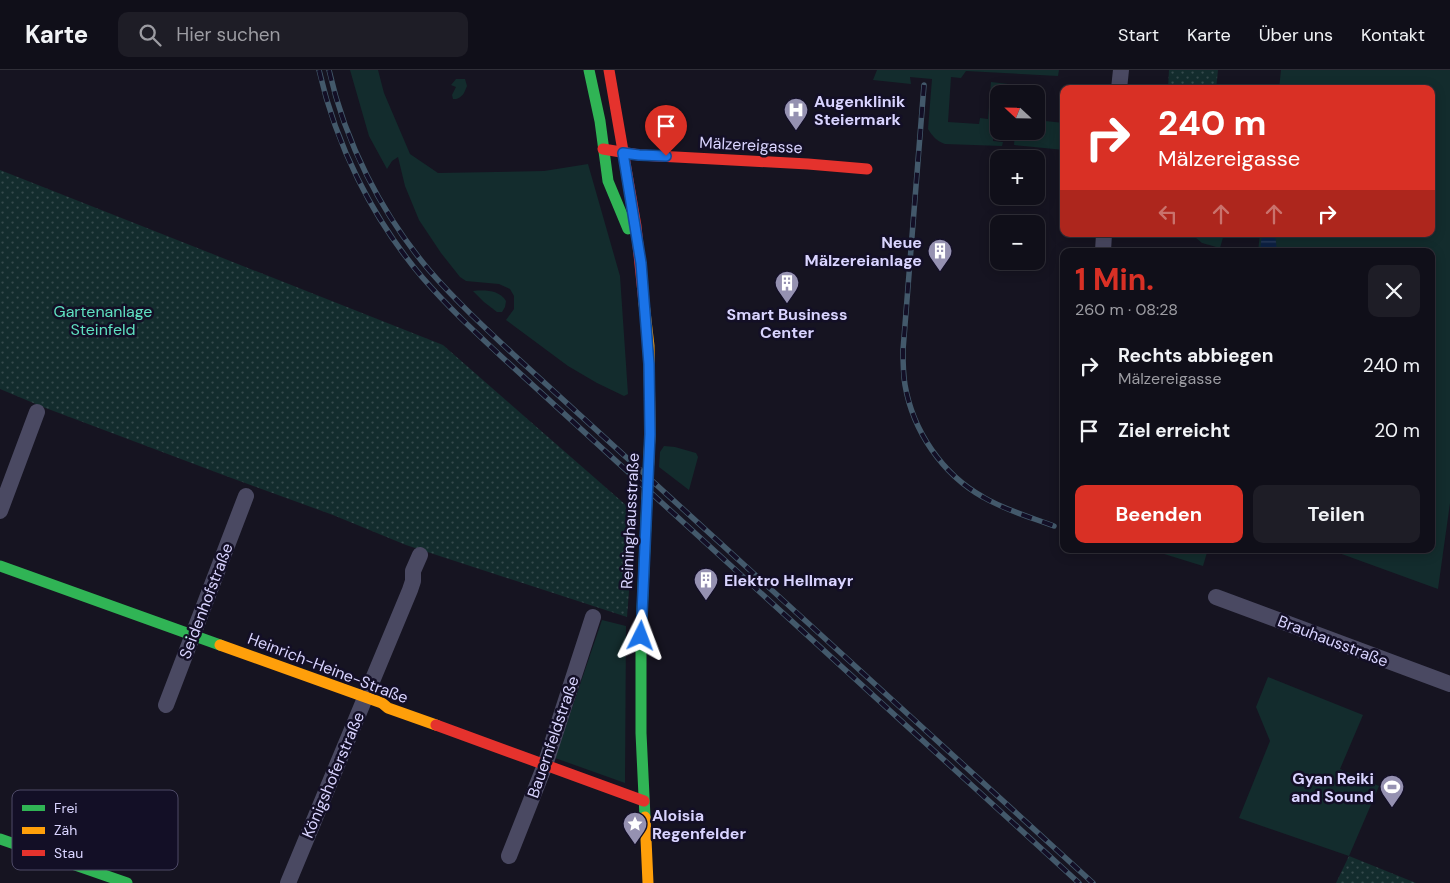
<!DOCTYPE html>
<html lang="de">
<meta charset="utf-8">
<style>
:root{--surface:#100f19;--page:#1e1d26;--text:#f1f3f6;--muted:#9c9ca2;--line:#302f38;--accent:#d93025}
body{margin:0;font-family:"DM Sans",sans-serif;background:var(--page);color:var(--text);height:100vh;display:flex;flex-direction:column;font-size:19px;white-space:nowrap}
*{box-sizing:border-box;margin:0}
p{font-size:16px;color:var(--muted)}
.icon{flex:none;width:28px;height:28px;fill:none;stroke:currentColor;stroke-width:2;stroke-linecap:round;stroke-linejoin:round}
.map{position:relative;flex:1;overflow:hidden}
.sheet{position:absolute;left:1060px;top:178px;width:375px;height:305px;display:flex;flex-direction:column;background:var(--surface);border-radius:10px;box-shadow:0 2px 12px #0003,0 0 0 1px var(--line)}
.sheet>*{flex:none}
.banner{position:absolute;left:1060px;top:15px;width:375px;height:152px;border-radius:10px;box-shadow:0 2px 12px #0003,0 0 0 1px var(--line);background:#d93025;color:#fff;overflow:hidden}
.needle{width:32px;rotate:292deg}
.fabs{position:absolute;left:990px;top:15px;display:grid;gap:10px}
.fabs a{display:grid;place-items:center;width:55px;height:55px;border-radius:10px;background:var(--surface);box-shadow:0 2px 12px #0003,0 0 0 1px var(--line);font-size:25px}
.pin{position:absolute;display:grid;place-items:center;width:42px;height:42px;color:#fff;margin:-51px -21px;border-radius:50% 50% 50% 0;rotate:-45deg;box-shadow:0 0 5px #0007}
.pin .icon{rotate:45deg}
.me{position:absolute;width:55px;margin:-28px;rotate:3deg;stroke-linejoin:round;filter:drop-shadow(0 0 4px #0008)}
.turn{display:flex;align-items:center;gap:18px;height:105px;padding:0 15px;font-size:22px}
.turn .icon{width:65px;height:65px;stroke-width:2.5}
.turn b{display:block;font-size:35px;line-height:42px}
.lanes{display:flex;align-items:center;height:48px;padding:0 15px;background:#0003;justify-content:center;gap:25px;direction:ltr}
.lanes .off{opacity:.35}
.round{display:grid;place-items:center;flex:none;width:52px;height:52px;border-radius:10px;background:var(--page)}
.headline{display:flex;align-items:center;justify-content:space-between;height:85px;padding:0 15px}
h1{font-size:30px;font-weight:700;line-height:38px;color:var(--accent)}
.primary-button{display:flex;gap:10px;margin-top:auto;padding:10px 15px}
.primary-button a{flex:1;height:58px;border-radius:10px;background:var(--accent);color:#fff;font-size:20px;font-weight:700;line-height:58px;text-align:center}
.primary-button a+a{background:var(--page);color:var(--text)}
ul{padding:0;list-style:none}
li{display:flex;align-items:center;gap:15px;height:65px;padding:0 15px}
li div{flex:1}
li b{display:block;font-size:19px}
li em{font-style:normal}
header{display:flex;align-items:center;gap:30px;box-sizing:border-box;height:70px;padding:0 25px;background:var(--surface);border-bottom:1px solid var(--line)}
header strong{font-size:24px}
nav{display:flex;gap:28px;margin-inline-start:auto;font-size:18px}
.search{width:350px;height:45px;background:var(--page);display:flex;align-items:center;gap:12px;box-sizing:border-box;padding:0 18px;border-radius:10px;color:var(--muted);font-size:19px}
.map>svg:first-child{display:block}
</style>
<header>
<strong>Karte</strong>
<div class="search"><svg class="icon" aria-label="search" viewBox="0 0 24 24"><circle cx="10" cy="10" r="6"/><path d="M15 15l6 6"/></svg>Hier suchen</div>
<nav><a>Start</a><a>Karte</a><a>Über uns</a><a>Kontakt</a></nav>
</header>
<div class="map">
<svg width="1450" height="813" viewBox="0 0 1450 813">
<defs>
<pattern id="garden-dots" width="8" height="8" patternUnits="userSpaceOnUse" patternTransform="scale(1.25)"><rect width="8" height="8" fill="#132c2d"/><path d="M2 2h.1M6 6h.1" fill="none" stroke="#354a4c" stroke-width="1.8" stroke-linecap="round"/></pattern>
<pattern id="water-rules" width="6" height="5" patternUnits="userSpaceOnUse" patternTransform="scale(1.25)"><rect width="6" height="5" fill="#0d2144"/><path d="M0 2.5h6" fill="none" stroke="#304060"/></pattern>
</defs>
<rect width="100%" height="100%" fill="#161421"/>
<g fill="#132c2d">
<polygon points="350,0 378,0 384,23 410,84 438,103 544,101 588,94 620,206 628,324 624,326 597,313 568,296 506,250 514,239 514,226 510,219 499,214 466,211 460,207 441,183 419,150 405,116 398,87 392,91 387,99 369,66"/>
<path d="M 877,0 L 1059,0 L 1058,6 L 966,1 L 961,8 L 951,7 L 948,52 L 979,54 L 980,48 L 988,49 L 991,12 L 1008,14 L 1007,24 L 999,24 L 999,34 L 996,34 L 993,71 L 1003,72 L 1002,76 L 945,74 C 938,72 932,66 928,59 L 932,9 L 910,7 L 911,14 L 873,10 Z"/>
<polygon points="1281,0 1450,0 1450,433 1438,519 1328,479 1431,479 1431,181 1258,181 1260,164 1431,164 1431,19 1279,19"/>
<path d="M 456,9 L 465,9 L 467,16 C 464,23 463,27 456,29 L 453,29 L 452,25 L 456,17 L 451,15 Z"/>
<polygon points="1036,50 1064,53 1064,80 1014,75 1015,61 1036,61"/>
<polygon points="1188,164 1224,164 1220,178 1202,173 1195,167"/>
<path d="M 473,221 C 486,220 499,220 506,231 L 505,237 L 502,242 L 497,242 L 484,232 Z"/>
<polygon points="664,376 675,377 696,383 698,387 689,420 659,397 660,382"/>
<polygon points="1148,479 1208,479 1203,496"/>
<polygon points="602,550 626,556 625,713 555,688"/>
<polygon points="1268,607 1363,645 1340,699 1379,716 1349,786 1239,748 1270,671 1256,637"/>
</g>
<g fill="url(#garden-dots)">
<polygon points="1169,0 1218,0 1216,19 1168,19"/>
<polygon points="0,100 443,275 635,443 627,547 406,475 333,445 226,406 43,337 0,319"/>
<polygon points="1349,786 1416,813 1336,813"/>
</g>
<polygon fill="url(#water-rules)" points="1262,164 1275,164 1277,181 1260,181"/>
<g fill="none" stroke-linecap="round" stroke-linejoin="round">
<g stroke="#4a4962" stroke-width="16">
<polyline points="1119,19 1121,0"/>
<polyline points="1103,181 1104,164"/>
<polyline points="0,441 37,342"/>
<polyline points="1216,527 1450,614"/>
<polyline points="166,635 246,426"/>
<polyline points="509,786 545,695 593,547"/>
<polyline points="288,813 410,520 413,511 413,501 420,485"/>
</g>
<g stroke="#30b455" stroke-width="11">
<polyline points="589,0 600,51 608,111 628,159"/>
<polyline points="0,496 220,575"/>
<polyline points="645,747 641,663 641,566 647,429"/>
<polyline points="0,769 127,813"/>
</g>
<g stroke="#ff9f0a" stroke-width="11">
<polyline points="644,233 649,276 650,364 647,429"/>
<polyline points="220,575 382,633 388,638 436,655"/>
<polyline points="645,747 648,813"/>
</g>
<g stroke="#e5322d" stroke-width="11">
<polyline points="609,0 636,156 644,233"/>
<polyline points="603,79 639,85 808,94 867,99"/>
<polyline points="436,655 644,731"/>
</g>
<defs>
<g id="rail">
<path d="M 319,0 C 336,75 372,148 422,207 C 447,236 475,262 503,288 L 1079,813"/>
<path d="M 329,0 C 345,72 381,143 429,200 C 455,230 484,257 513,284 L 1093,813"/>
<path d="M 924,15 L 903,280 C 903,292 903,303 905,315 C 913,361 942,404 983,427 C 1005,440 1030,447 1054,456"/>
</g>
</defs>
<use href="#rail" stroke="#43596b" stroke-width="5.5"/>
<use href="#rail" stroke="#130f26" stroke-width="4" stroke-dasharray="11" stroke-linecap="butt"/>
</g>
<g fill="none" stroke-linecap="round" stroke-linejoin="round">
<defs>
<polyline id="route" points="641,566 650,364 649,294 641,193 623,83 639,85 666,86"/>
</defs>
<use href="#route" stroke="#114b97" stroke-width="12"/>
<use href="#route" stroke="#1a73e8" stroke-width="9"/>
</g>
<defs>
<symbol id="hospital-pin" viewBox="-11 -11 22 30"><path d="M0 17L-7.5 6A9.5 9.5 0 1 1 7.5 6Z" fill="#9591b1" stroke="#130f26"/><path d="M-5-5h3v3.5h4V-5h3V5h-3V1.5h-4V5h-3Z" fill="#fff"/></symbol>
<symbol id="building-pin" viewBox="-11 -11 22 30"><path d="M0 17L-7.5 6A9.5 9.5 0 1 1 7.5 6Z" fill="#9591b1" stroke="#130f26"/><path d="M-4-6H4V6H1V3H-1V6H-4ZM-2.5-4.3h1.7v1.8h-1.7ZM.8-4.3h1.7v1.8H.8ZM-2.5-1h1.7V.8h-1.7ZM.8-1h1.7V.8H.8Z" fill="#fff"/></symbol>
<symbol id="stadium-pin" viewBox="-11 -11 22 30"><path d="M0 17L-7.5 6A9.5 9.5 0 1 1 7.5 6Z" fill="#9591b1" stroke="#130f26"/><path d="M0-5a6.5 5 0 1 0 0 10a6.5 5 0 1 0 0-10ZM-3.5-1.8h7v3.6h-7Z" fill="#fff"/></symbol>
<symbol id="sight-pin" viewBox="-11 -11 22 30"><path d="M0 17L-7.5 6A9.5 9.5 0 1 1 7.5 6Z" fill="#9591b1" stroke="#130f26"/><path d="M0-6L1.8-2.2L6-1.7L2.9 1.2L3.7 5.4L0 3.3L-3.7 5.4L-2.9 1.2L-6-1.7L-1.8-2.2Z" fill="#fff"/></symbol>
</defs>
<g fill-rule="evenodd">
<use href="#hospital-pin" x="782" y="26" width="28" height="38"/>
<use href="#building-pin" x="926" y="167" width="28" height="38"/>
<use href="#building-pin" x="773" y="199" width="28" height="38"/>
<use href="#building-pin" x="692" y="496" width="28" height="38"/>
<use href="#stadium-pin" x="1378" y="703" width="28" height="38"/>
<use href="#sight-pin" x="621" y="740" width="28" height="38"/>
</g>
<g text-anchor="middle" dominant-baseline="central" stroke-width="5" stroke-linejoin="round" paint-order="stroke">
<g font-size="16" font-weight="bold" fill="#d9d4ff" stroke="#130f26" text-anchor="start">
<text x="814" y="31">Augenklinik<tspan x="814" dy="18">Steiermark</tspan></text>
<text x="922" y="172" text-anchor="end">Neue<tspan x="922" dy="18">Mälzereianlage</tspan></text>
<text x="787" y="244" text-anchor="middle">Smart Business<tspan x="787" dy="18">Center</tspan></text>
<text x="724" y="510">Elektro Hellmayr</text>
<text x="1374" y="708" text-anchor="end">Gyan Reiki<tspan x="1374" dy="18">and Sound</tspan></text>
<text x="652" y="745">Aloisia<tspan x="652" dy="18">Regenfelder</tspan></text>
</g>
<g font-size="16" fill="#d9d4ff" stroke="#130f26">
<text transform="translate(751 75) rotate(3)">Mälzereigasse</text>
<text transform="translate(630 451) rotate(-87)">Reininghausstraße</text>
<text transform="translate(206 531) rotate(-69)">Seidenhofstraße</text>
<text transform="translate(1333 571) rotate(21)">Brauhausstraße</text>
<text transform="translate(328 598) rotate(21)">Heinrich-Heine-Straße</text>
<text transform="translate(553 667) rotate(-71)">Bauernfeldstraße</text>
<text transform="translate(333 705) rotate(-67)">Königshoferstraße</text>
</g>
<g font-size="16" fill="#5fe0c0" stroke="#130f26">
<text x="103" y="241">Gartenanlage<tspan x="103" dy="18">Steinfeld</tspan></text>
</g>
</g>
<rect x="12" y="720" width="166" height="80" rx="8" fill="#130f26" stroke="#4e4a67" stroke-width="1"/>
<rect x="22" y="735" width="23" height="6" fill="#30b455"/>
<rect x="22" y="757" width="23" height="7" fill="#ff9f0a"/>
<rect x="22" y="780" width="23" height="6" fill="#e5322d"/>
<g font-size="14" fill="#d9d4ff">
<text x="54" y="743">Frei</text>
<text x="54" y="765">Zäh</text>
<text x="54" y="788">Stau</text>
</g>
</svg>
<div class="fabs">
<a><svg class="needle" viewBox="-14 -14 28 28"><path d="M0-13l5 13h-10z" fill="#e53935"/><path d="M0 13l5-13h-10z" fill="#9c9ca2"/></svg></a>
<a>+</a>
<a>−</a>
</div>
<div class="pin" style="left:666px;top:86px;background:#d93025"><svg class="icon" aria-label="arrive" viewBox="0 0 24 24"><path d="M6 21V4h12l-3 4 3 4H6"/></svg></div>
<svg class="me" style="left:641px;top:566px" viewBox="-20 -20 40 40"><path d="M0-17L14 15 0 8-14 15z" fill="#1a73e8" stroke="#fff" stroke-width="4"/></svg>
<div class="banner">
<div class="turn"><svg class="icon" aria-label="right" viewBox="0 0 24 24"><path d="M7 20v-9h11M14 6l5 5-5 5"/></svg><div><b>240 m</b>Mälzereigasse</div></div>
<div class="lanes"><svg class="icon off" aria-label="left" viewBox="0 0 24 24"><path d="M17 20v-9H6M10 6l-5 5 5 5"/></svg><svg class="icon off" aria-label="ahead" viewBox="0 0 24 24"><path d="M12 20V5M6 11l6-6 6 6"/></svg><svg class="icon off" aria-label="ahead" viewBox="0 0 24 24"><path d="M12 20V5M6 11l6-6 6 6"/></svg><svg class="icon" aria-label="right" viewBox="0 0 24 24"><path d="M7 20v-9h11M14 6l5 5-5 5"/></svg></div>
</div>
<section class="sheet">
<div class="headline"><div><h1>1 Min.</h1><p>260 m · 08:28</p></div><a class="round"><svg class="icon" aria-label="close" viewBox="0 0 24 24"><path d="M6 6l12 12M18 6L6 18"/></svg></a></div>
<ul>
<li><svg class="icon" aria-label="right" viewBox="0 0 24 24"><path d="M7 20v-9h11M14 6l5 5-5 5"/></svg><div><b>Rechts abbiegen</b><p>Mälzereigasse</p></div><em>240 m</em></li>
<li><svg class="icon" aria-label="arrive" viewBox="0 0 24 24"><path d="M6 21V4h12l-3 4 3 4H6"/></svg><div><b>Ziel erreicht</b></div><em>20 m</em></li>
</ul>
<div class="primary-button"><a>Beenden</a><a>Teilen</a></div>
</section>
</div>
